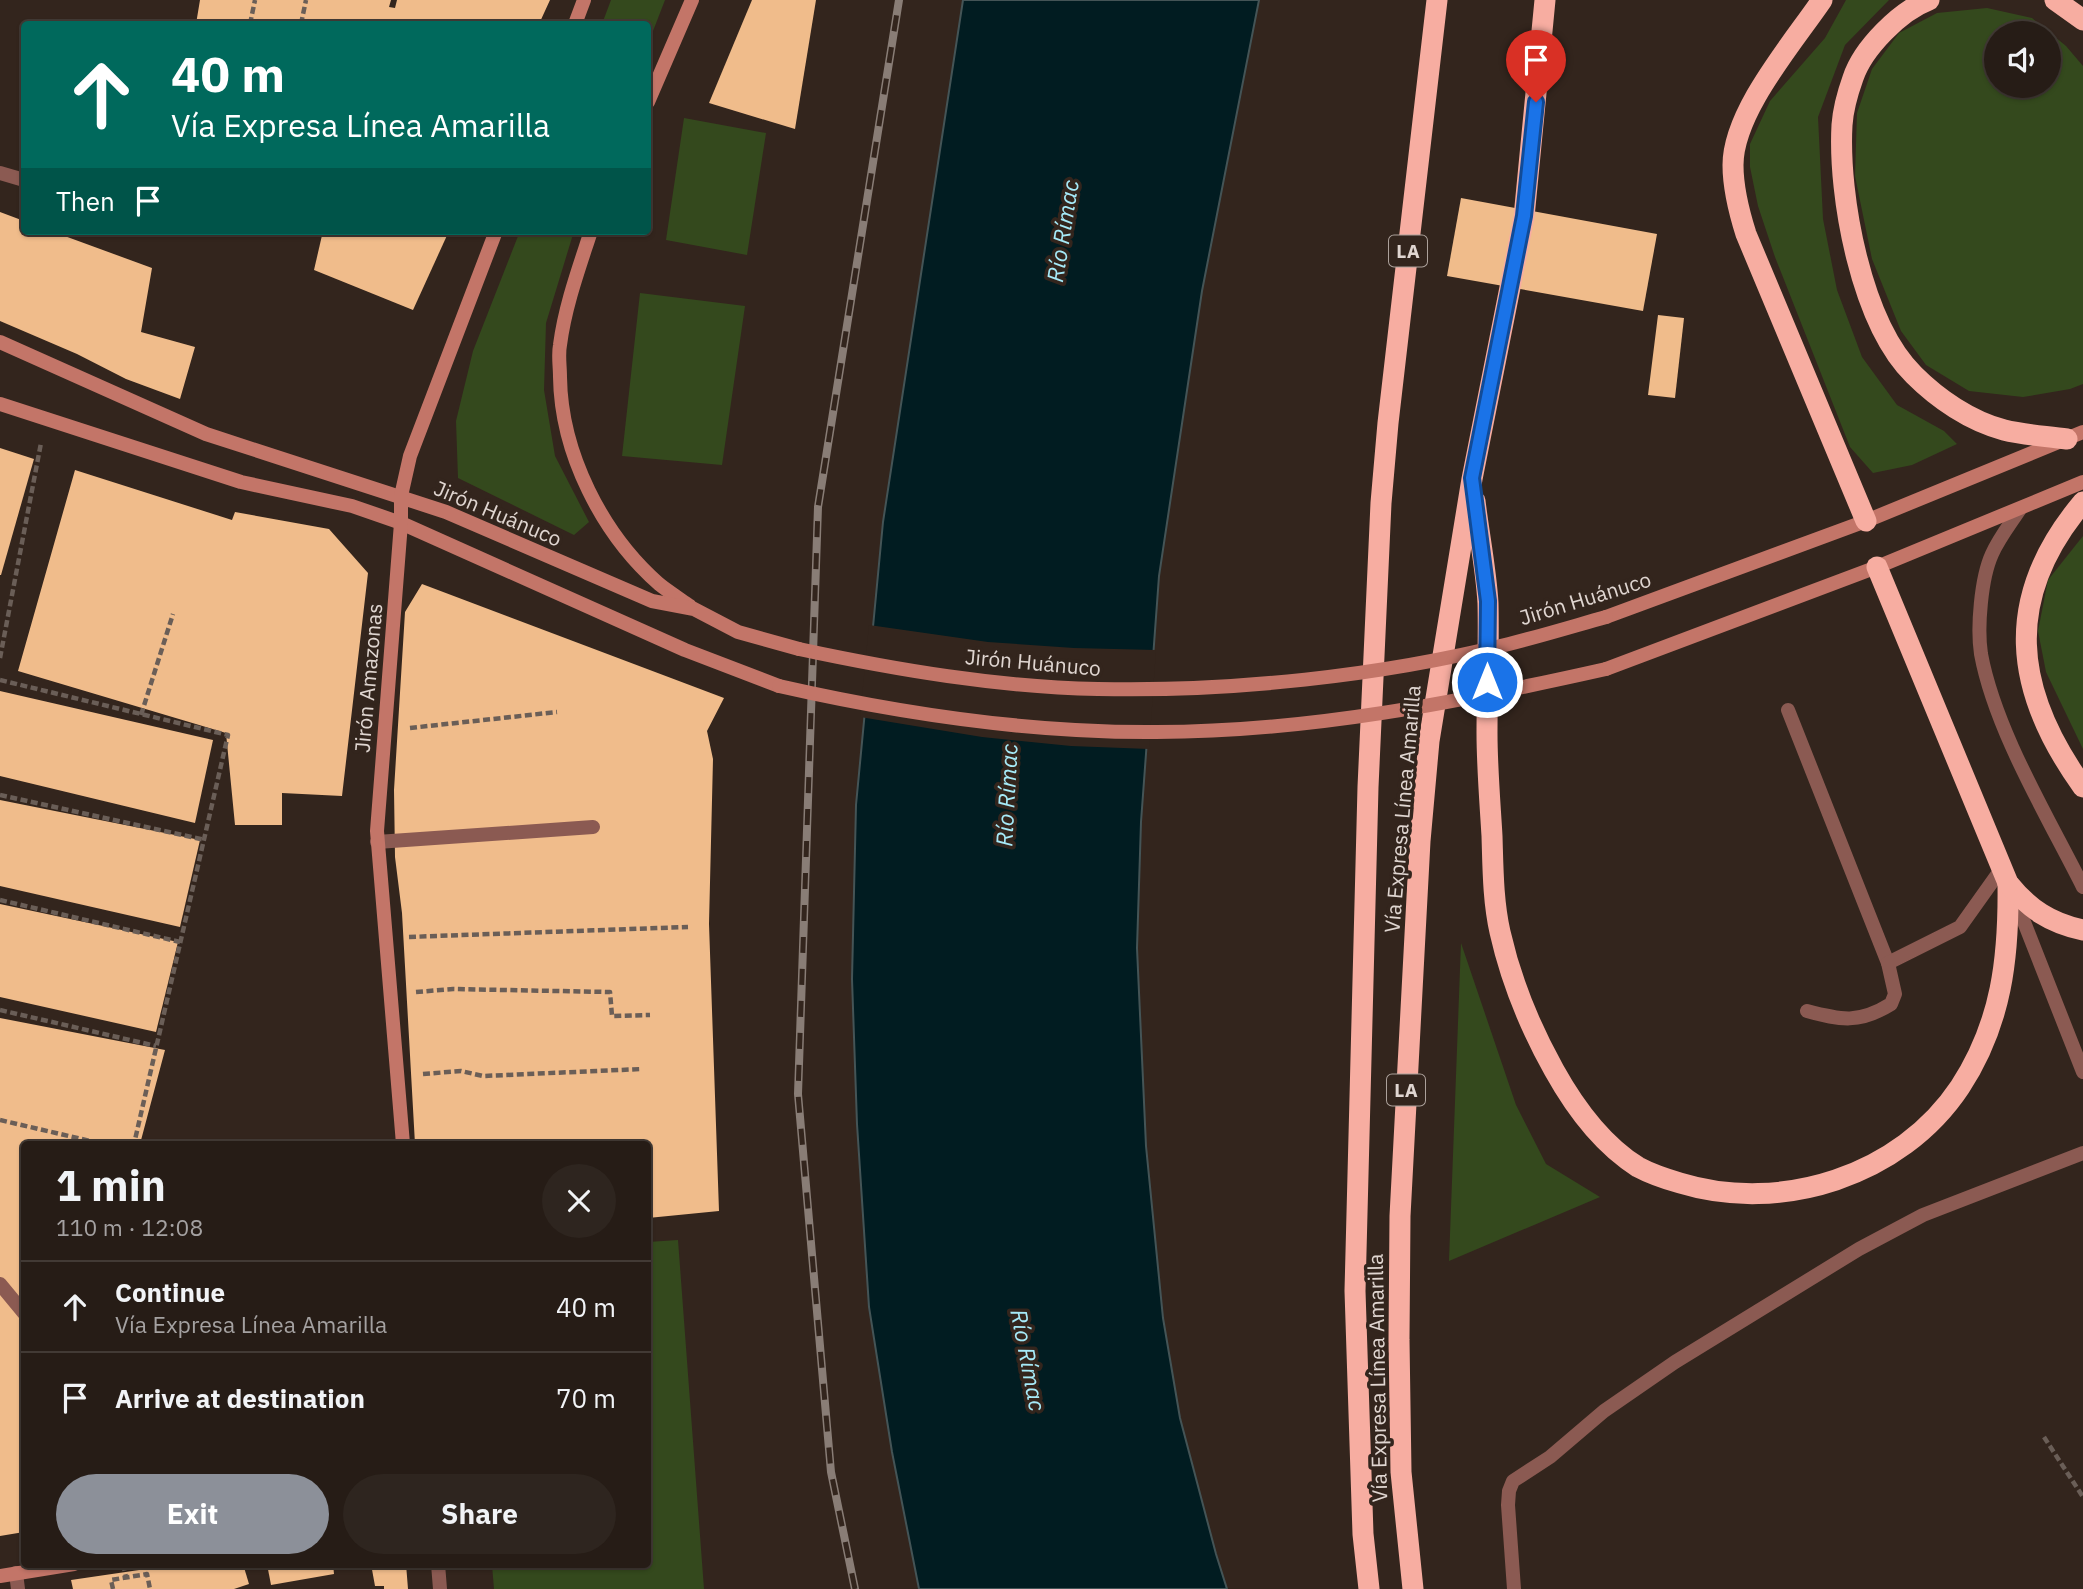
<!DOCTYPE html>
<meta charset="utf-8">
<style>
:root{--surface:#261c16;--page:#2e251f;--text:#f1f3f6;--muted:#a4a1a1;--line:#423a35;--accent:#8c9099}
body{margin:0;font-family:"IBM Plex Sans",sans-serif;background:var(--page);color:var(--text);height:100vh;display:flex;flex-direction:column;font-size:26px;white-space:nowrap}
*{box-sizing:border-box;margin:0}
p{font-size:23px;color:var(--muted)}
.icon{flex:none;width:38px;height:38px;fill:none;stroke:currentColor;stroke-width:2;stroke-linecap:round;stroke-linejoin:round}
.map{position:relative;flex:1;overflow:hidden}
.sheet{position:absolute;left:21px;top:1141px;width:630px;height:427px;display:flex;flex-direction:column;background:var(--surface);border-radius:7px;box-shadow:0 2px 5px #0004,0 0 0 2px var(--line)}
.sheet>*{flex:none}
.top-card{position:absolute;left:21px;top:21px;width:630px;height:214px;border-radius:7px;box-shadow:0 2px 5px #0004,0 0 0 2px var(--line);background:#00695c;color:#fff;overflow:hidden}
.buttons{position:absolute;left:1984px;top:21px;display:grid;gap:14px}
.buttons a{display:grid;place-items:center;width:77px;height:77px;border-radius:50%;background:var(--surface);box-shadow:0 2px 5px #0004,0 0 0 2px var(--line);font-size:35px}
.pin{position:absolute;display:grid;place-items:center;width:60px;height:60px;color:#fff;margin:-72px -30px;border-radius:50% 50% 50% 0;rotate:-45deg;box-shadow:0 0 7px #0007}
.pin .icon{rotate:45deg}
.me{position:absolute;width:77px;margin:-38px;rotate:0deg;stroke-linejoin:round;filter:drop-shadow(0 0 5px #0008)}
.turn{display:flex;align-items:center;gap:24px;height:147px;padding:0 35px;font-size:32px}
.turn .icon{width:91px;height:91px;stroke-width:2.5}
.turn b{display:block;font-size:49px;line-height:60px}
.then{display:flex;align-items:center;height:66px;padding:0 35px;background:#0003;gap:14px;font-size:26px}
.round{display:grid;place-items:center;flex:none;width:74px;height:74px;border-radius:37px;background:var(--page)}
.head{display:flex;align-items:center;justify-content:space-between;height:119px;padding:0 35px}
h1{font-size:42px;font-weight:700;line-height:52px}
.primary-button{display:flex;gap:14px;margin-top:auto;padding:14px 35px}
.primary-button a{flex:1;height:80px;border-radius:42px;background:var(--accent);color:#fff;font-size:28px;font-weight:700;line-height:80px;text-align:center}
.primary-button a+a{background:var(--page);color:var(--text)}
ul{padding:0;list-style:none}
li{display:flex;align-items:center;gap:21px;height:91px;padding:0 35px;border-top:2px solid var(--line)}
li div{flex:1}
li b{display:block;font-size:26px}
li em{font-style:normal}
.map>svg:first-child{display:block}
</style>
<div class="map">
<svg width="2083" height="1589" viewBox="0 0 2083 1589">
<rect width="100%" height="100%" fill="#33251d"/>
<g fill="#34491d" fill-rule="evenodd">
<polygon points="611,0 665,0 648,44 648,24 602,24"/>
<polygon points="1846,0 1889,0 1845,45 1818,117 1823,219 1837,290 1862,357 1897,405 1944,431 1957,444 1912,465 1873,473 1850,447 1775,257 1758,206 1750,167 1750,144 1770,101 1825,38"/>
<path d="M 1987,8 L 2032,18 L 2066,46 L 2083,66 L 2083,384 L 2070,389 L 2023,397 L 1969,391 L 1926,365 L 1901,331 L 1872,259 L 1855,176 L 1857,113 L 1872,69 L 1899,33 L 1937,13 ZM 1997,33 L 2049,33 L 2049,86 L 1997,86 Z"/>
<polygon points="684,118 766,133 747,255 666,240"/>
<polygon points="520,231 574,231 546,323 544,390 555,456 589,522 574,535 458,478 456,421 473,351"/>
<polygon points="640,293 745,306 722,465 622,456"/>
<polygon points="2083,536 2083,749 2046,672 2038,631 2048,580"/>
<polygon points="1461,943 1516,1105 1546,1164 1600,1197 1449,1261"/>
<polygon points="678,1240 704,1589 494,1589 492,1565 648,1564 648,1242"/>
</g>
<polygon fill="#011c21" stroke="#445456" stroke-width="2" points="963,0 1259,0 1202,291 1159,576 1141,822 1137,948 1146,1146 1163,1318 1180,1418 1216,1554 1227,1589 919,1589 892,1452 869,1307 857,1124 852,979 856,805 883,522"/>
<polygon fill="#33251d" points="869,625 988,642 1074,648 1156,650 1149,749 1071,746 982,737 860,717"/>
<g fill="#f0bc8b">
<polygon points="200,0 391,0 389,7 395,8 397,0 550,0 539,24 196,24"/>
<polygon points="752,0 816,0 795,129 709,103"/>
<polygon points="1461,198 1657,234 1643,311 1447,276"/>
<polygon points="0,212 24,221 24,231 51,231 152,268 141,332 195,347 180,399 126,379 77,354 0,321"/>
<polygon points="323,231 449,231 413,310 314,270"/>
<polygon points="1658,315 1684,318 1675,398 1648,395"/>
<polygon points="0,448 34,459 1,575 0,575"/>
<polygon points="75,470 232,520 235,512 329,529 368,573 342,796 282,793 282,825 235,825 226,733 18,671"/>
<polygon points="422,584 724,698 707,731 713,759 709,924 719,1211 648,1218 648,1144 415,1144 402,913 395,857 394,790 405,612"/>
<polygon points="0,691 213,740 195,823 0,776"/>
<polygon points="0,800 200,840 180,927 0,886"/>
<polygon points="0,904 178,942 156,1032 0,997"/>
<polygon points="0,1018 165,1050 140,1144 24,1144 24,1532 0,1536"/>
<polygon points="180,1564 243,1564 249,1584 234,1589 73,1589 71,1580"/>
<polygon points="267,1564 333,1564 334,1574 271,1585"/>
<polygon points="371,1564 406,1564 408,1589 384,1589 384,1586 375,1586"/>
</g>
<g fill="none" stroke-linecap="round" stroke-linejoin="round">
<g stroke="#6a5e57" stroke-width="4.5" stroke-dasharray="7 3.5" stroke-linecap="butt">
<polyline points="250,24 255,0"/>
<polyline points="301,24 306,0"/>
<polyline points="0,658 41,443"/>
<polyline points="0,680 228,735 134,1144"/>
<polyline points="141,715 173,614"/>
<polyline points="410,728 557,712"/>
<polyline points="0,795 205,840"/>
<polyline points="0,900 180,942"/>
<polyline points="409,937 688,927"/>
<polyline points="416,992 453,989 610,992 612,1016 650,1015"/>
<polyline points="0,1010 156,1046"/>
<polyline points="423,1074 461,1071 483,1076 642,1069"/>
<polyline points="0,1120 103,1144"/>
<polyline points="2044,1437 2083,1497"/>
<polyline points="123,1564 126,1577"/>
<polyline points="113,1589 111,1580 147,1574 150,1589"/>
</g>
<g stroke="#8b5a52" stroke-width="14">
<polyline points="0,173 24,180"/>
<path d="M 2020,509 C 2011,523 1999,538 1992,554 C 1981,578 1977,628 1981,654 C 1995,730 2048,817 2083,887"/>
<polyline points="1788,710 1888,963"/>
<polyline points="377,842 593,827"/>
<polyline points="2013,894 2083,1072"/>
<path d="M 1807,1011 C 1841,1020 1859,1024 1891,1004 L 1895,994 L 1888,963 L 1960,927 L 2002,868"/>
<polyline points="0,1284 24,1313"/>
<polyline points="16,1573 18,1589"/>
<polyline points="1514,1589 1508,1505 1509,1491 1513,1481 1550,1457 1604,1411 1675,1362 1859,1249 1923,1215 2083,1153"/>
</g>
<polyline stroke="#8b5a52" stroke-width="14" points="438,1564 440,1589"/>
<g stroke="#c37568" stroke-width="14">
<polyline points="575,24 584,0"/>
<polyline points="648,102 692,0"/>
<path d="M 591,231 C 579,268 565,306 560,345 C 558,355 560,366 560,377 C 561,453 602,534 659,584 C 669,592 680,599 690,606"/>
<polyline points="0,342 206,434 446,512 652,601 694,609 738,632 799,649"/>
<polyline points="0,404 241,482 352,506 401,523 685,650 779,686"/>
<polyline points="1606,617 1866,521 2083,432"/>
<polyline points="1606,669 1877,567 2083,482"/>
<polyline points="403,1144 377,831 401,523 401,496 410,456 496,231"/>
<polyline points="0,1576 74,1564"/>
</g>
<g stroke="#f7ada1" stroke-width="21">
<path d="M 1822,0 C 1792,44 1733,112 1733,165 C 1733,189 1739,212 1746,234 L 1866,521"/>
<path d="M 1929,0 C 1900,11 1863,48 1853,78 C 1848,92 1843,110 1842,125 C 1838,196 1861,323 1914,375 C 1938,399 1970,421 2004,430 C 2024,435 2046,436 2067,439"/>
<polyline points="2055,0 2083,20"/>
<path d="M 1475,501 C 1479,535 1486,569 1488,603 C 1489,646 1487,690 1487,733 C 1487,767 1490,802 1492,836 C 1493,868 1493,901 1500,932 C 1511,981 1530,1027 1554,1070 C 1574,1106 1603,1145 1638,1167 C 1651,1174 1666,1179 1680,1183 C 1781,1214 1901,1176 1960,1087 C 2002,1023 2009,957 2008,883"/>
<path d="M 2083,502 C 2002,598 2013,690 2083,787"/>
<path d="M 1877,567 L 2008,883 C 2029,909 2050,923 2083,930"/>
<polyline points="1369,1589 1363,1534 1355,1291 1368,787 1381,503 1388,423 1437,0"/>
<polyline points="1413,1589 1401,1472 1399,1340 1400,1216 1420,841 1429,741 1472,479 1524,217 1545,0"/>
</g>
<defs>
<polyline id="rail" points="855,1589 831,1472 798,1094 818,507 899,0"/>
</defs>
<use href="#rail" stroke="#897d76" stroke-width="8"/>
<use href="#rail" stroke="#33251d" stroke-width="5" stroke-dasharray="16" stroke-linecap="butt"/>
<g stroke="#c37568" stroke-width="14">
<path d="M 799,649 C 897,670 998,687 1098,689 C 1231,692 1380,676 1509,644 C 1541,636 1574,626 1606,617"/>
<path d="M 779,686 C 902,714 1029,733 1156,732 C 1308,732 1459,702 1606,669"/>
</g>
</g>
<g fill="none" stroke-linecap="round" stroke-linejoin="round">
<defs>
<polyline id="route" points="1487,682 1488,601 1472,478 1524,216 1536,102"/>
</defs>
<use href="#route" stroke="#114b97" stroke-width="18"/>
<use href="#route" stroke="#1a73e8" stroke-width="12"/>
</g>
<g text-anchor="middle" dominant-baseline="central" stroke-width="7" stroke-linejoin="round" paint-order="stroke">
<g fill="#33251d" stroke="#aca19b" stroke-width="2">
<rect x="1389" y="235.5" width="38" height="31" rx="5"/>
<rect x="1387" y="1074.5" width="38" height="31" rx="5"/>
</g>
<g font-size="19" font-weight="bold" fill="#e0d6d1">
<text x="1408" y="251">LA</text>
<text x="1406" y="1090">LA</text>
</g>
<g font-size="21" fill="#e0d6d1" stroke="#33251d">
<text transform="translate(498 513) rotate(23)">Jirón Huánuco</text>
<text transform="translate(1585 598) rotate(-17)">Jirón Huánuco</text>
<text transform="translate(1033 662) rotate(5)">Jirón Huánuco</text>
<text transform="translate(368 678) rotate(-85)">Jirón Amazonas</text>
<text transform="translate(1402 809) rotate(-85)">Vía Expresa Línea Amarilla</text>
<text transform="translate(1377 1378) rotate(-91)">Vía Expresa Línea Amarilla</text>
</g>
<g font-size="23" font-style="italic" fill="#a6eaf8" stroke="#33251d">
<text transform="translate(1062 231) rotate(-81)">Río Rímac</text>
<text transform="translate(1006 795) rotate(-87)">Río Rímac</text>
<text transform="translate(1029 1360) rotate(79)">Río Rímac</text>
</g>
</g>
</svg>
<div class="buttons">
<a><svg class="icon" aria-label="sound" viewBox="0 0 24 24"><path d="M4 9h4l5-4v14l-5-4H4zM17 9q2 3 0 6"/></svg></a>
</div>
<div class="pin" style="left:1536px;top:102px;background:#d93025"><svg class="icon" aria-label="arrive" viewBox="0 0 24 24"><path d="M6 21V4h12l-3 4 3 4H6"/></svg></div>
<svg class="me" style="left:1487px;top:682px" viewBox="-20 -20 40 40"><circle r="17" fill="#1a73e8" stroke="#fff" stroke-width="3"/><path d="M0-11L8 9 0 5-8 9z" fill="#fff"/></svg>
<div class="top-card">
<div class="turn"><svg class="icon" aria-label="ahead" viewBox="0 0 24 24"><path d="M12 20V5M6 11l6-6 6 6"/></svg><div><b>40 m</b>Vía Expresa Línea Amarilla</div></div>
<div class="then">Then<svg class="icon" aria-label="arrive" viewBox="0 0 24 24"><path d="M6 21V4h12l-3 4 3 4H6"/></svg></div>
</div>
<section class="sheet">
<div class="head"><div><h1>1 min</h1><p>110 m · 12:08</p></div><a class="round"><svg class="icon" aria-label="close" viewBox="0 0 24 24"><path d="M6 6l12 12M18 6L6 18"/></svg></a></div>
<ul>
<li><svg class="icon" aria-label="ahead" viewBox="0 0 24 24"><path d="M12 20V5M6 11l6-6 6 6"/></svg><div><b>Continue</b><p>Vía Expresa Línea Amarilla</p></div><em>40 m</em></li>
<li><svg class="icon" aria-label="arrive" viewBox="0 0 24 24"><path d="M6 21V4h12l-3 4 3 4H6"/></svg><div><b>Arrive at destination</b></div><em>70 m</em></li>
</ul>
<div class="primary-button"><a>Exit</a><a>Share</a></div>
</section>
</div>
